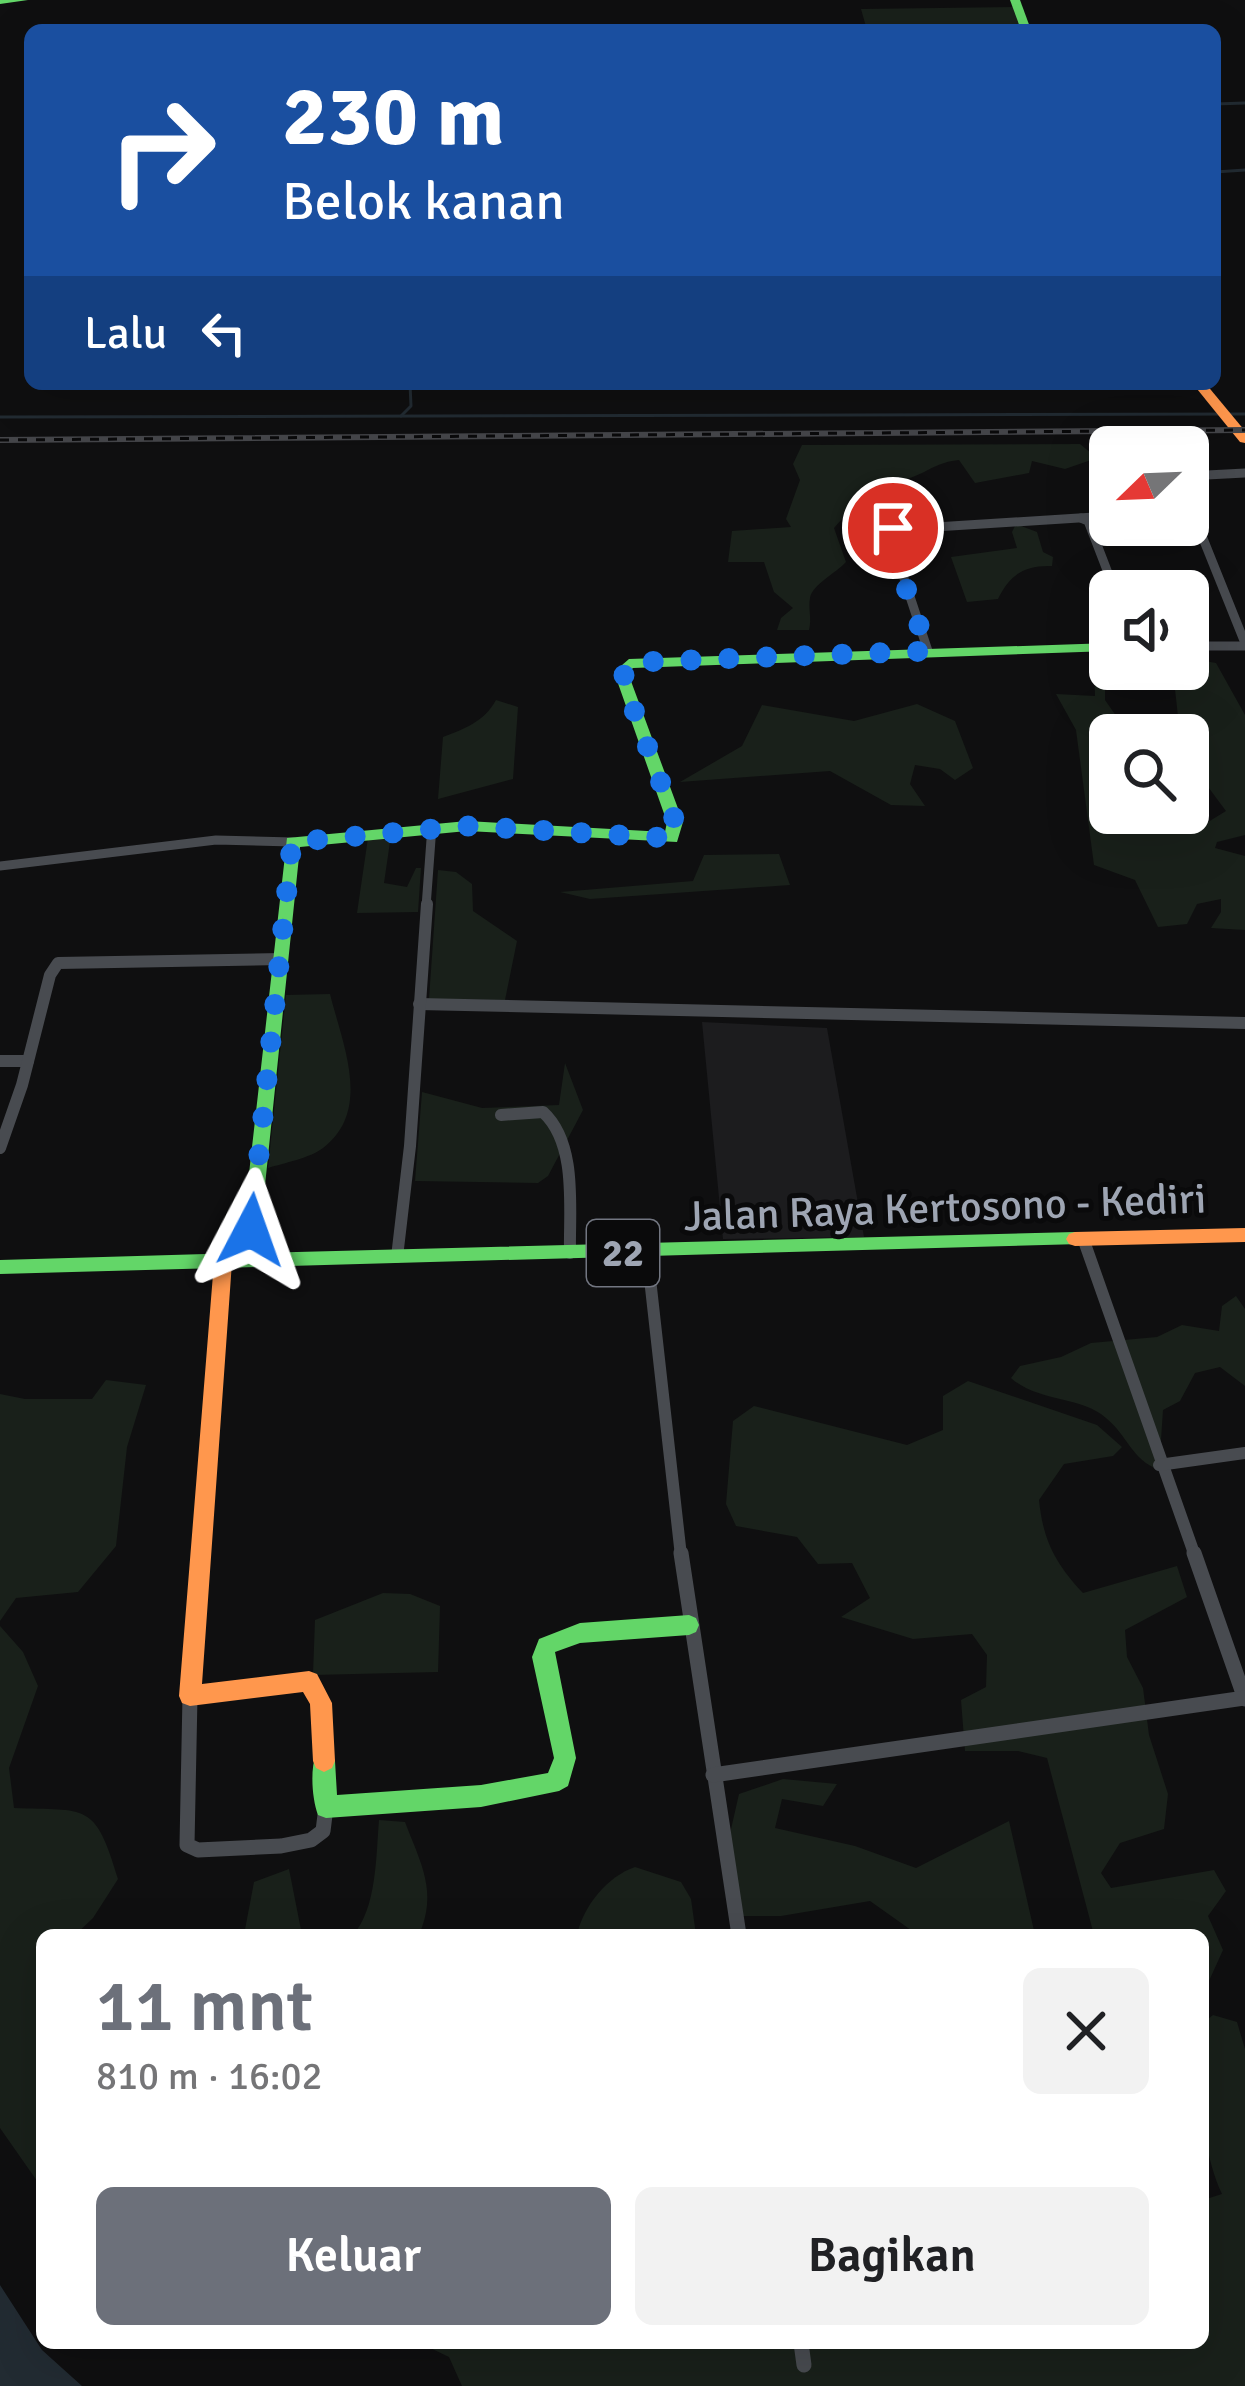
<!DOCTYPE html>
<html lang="id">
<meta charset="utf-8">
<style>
:root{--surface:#fff;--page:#f2f2f2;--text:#202124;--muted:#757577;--accent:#6c707a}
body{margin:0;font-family:Signika,sans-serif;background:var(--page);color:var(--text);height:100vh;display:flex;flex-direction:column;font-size:45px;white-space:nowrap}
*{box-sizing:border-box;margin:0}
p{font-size:39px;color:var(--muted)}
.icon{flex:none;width:66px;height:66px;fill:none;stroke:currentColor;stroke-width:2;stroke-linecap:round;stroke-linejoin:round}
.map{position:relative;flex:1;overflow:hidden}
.sheet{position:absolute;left:36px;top:1929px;width:1173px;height:420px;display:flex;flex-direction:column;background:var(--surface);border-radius:18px;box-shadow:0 12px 48px #0002}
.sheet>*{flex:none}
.guide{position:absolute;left:24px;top:24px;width:1197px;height:366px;border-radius:18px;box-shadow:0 12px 48px #0002;background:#1a4fa0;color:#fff;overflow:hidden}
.needle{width:78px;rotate:247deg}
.tools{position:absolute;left:1089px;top:426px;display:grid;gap:24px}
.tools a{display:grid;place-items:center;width:120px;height:120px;border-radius:18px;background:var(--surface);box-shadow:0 12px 48px #0002;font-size:60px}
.pin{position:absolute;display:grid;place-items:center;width:102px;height:102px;color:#fff;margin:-51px;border:6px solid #fff;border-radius:50%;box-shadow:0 3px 12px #0007}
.me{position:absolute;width:132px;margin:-66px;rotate:4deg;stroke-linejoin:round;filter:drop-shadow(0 0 9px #0008)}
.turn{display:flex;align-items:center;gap:42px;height:252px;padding:0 60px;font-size:54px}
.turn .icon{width:156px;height:156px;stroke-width:2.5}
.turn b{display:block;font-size:84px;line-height:102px}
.then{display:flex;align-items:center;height:114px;padding:0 60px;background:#0003;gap:24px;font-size:45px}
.round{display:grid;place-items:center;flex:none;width:126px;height:126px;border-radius:18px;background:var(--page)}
.head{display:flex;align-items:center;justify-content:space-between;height:204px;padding:0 60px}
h1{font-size:72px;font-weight:600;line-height:90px;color:var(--accent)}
.action{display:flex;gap:24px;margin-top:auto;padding:24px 60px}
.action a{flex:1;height:138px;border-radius:18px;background:var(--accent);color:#fff;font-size:48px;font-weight:600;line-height:138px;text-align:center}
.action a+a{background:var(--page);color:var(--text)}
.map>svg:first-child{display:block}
</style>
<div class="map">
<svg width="1245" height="2386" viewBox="0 0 1245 2386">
<rect width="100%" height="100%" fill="#0f0f10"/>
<polygon fill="#1c1c1e" points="702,1022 827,1028 864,1237 723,1239"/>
<g fill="#19201a">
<polygon points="1015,7 1023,30 867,30 861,9"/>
<path d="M 1080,444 L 1097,458 L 1065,469 L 1032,461 L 1029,473 L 975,483 L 959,460 C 927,463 922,482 883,482 L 870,507 L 849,511 L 834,528 L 846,562 C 836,573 812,585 810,598 C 808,609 812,618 809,630 L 777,630 L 781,618 L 793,608 L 774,592 L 764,562 L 728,562 L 732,531 L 791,527 L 786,519 L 800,480 L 793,464 L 802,445 Z"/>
<path d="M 1016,524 L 1037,532 L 1043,552 L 1053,557 L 1052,566 C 1025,565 1010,574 998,599 L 967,602 L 951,557 L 1017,548 L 1012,532 Z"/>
<polygon points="1188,658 1216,663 1245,715 1245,835 1217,842 1215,848 1245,856 1245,930 1211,928 1221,912 1221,899 1197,904 1187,924 1158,927 1135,880 1094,865 1076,730 1056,694 1095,696 1094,664 1105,669 1105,700 1121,723 1123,735 1110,735 1110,813 1162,813 1181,829 1200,827 1226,811 1188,760 1188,735 1180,735 1174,680 1180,669 1188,669"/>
<path d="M 496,700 L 518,707 L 513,779 L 438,799 L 443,737 C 464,729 484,722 496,700 Z"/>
<polygon points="917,704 955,721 973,768 955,780 940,769 915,765 910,784 925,806 891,805 830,771 680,782 742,746 762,705 854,721"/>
<polygon points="391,835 384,883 407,887 416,868 421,868 418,912 357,913 368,838"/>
<polygon points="779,854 790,885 590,899 560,892 693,881 704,855"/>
<polygon points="438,870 456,872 472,884 473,911 517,941 505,1000 429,999"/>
<path d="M 330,994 C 342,1043 373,1110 323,1148 C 310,1158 284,1163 268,1168 L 286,995 Z"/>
<polygon points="565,1063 583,1110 548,1176 538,1183 415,1181 422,1092 482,1108 559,1105"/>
<path d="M 1236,1296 L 1245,1309 L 1245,1386 L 1220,1367 L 1195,1373 L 1180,1401 L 1163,1410 L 1159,1470 C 1131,1459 1128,1436 1106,1418 C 1081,1396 1037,1402 1011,1378 L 1020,1366 L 1061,1357 L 1091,1343 L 1157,1337 L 1182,1325 L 1219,1331 L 1222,1306 Z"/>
<polygon points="106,1380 146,1385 127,1447 116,1546 78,1592 16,1598 0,1621 0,1394 25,1399 92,1399"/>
<path d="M 968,1381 L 1097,1425 L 1122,1447 L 1113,1456 L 1064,1464 L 1039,1500 C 1043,1540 1055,1563 1083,1593 L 1177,1566 L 1187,1597 L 1125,1630 L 1127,1657 L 1143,1688 L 1149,1735 L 1168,1794 L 1164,1829 L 1120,1843 L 1101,1873 L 1111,1888 L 1214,1870 L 1226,1891 L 1208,1916 L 1223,1950 L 1204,1992 L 1203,1935 L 1094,1935 L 1047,1758 L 1018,1751 L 965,1751 L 961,1700 L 986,1687 L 987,1655 L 972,1634 L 913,1639 L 841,1617 L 870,1598 L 852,1563 L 818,1564 L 797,1537 L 736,1526 L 726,1504 L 733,1421 L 754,1406 L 907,1445 L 943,1430 L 943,1396 Z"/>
<polygon points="383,1593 410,1594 440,1606 438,1672 313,1675 315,1620"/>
<path d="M 0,1626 L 23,1652 L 38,1686 L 9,1768 L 14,1808 C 87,1811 95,1801 118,1879 L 93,1918 L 75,1935 L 42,1935 L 42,2188 L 0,2128 Z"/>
<polygon points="783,1779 837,1784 823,1806 782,1799 775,1828 855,1846 916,1868 1009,1821 1035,1935 918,1935 870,1901 781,1916 737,1916 729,1838 739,1794"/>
<path d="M 379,1820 L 405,1822 C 421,1864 438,1892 419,1935 L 353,1935 C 377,1908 376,1855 379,1820 Z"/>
<path d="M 635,1867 L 681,1882 L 691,1899 L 696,1935 L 577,1935 C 583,1906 608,1876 635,1867 Z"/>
<polygon points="289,1869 302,1935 244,1935 254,1882"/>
<path d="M 1213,2015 L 1237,2022 L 1245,2049 L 1245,2386 L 462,2386 L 449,2357 L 420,2343 L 1203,2343 L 1203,2200 L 1222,2194 C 1197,2140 1203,2082 1203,2023 Z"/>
</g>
<polygon fill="#222b32" points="0,2285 42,2350 82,2386 0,2386"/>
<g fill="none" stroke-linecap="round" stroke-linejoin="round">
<g stroke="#222b32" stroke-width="3">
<polyline points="1215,104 1245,103"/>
<polyline points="1215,172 1245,170"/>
<polyline points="401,416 411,406 410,384"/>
<polyline points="0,417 1245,414"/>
</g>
<g stroke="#484b50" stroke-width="9">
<polyline points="1188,476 1245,473"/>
<polyline points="1188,515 1196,521 1245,643"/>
<polyline points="1081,518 1088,521 1115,591"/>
<polyline points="1188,646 1245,646"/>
<polyline points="928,651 888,530 1110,516"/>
<polyline points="0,866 216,840 293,842"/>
<polyline points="426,907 432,826"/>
</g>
<g stroke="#484b50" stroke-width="12">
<polyline points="419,1004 1245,1023"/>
<polyline points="0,1061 28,1061"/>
<path d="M 501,1115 L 543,1112 C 578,1144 569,1210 570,1253"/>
<polyline points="0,1148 22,1085 50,975 58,963 282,959"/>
<polyline points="1084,1241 1195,1556"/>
<polyline points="647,1252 681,1556"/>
<polyline points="397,1257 410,1146 427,904"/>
<polyline points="1159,1465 1245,1453"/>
</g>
<g stroke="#484b50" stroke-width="15">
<polyline points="681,1553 739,1935"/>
<polyline points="1194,1553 1245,1699"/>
<polyline points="190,1696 187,1845 198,1850 281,1846 311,1840 323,1831 326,1807"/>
<polyline points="713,1775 1245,1698"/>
<polyline points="801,2343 804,2365"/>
</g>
<g fill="#63d668" fill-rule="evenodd">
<polygon points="0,0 28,0 0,4"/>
<polygon points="1010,0 1020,0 1031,30 1021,30"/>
<polygon points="1110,643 1110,651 633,668 628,673 683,822 677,842 467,831 300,847 258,1253 1075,1232 1081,1234 1084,1239 1081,1244 0,1274 0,1260 240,1253 287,838 467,821 665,832 667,822 614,672 629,659"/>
<path d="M 689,1615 L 696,1618 L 699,1625 L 696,1632 L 689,1635 L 580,1643 L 555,1652 L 576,1758 L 568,1786 L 559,1791 L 481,1807 L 326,1818 L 318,1815 C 312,1799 310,1770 316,1754 L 324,1750 L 332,1754 L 335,1761 L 337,1795 L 481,1785 L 548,1773 L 554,1758 L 532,1657 L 539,1639 L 580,1623 Z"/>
</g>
<g fill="#ff974d" fill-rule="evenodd">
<polygon points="1193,384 1206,384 1245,431 1245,443 1240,442"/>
<polygon points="1245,1228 1245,1242 1075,1246 1069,1244 1066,1239 1069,1234 1075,1232"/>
<polygon points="223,1255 230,1257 232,1262 202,1684 309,1671 317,1674 332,1703 335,1761 332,1768 324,1772 316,1768 313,1761 310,1704 303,1692 190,1706 182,1703 179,1696 214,1262 216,1257"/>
</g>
<defs>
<polyline id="rail" points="0,440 1245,430"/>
</defs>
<use href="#rail" stroke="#444549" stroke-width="6"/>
<use href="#rail" stroke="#0a0a0b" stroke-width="3" stroke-dasharray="9" stroke-linecap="butt"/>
</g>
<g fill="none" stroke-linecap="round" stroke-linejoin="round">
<polyline stroke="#1a73e8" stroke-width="21" stroke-dasharray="0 37.8" points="251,1230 292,842 466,826 671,838 676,835 675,821 624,683 624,668 637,662 928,651 887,533 893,528"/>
</g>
<g text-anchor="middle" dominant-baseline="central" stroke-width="10" stroke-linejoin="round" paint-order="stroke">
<rect fill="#0a0a0b" stroke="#727681" stroke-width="3" x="587" y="1220" width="72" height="66" rx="9"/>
<g font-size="39" font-weight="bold" fill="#9ea5b3">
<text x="623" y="1253">22</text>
</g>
<g font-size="42" fill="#9ea5b3" stroke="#0a0a0b">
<text transform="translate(945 1208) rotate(-2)">Jalan Raya Kertosono - Kediri</text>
</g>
</g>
</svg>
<div class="tools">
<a><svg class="needle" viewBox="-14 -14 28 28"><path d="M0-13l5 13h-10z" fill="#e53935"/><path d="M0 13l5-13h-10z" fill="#757577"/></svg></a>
<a><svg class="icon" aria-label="sound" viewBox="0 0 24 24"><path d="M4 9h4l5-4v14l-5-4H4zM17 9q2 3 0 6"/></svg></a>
<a><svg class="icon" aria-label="search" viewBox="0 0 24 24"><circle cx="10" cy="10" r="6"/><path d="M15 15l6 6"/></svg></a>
</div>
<div class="pin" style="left:893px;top:528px;background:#d93025"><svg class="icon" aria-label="arrive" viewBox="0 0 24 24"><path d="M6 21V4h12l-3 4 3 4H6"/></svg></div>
<svg class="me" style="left:251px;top:1230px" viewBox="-20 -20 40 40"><path d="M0-17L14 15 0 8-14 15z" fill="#1a73e8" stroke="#fff" stroke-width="4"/></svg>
<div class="guide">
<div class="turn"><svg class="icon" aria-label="right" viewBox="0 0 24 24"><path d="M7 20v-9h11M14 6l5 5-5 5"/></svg><div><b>230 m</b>Belok kanan</div></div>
<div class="then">Lalu<svg class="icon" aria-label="left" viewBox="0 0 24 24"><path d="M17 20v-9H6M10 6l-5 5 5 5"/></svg></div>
</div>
<section class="sheet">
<div class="head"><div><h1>11 mnt</h1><p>810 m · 16:02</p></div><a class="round"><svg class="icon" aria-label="close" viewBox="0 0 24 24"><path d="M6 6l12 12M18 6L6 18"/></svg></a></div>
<div class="action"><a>Keluar</a><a>Bagikan</a></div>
</section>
</div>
